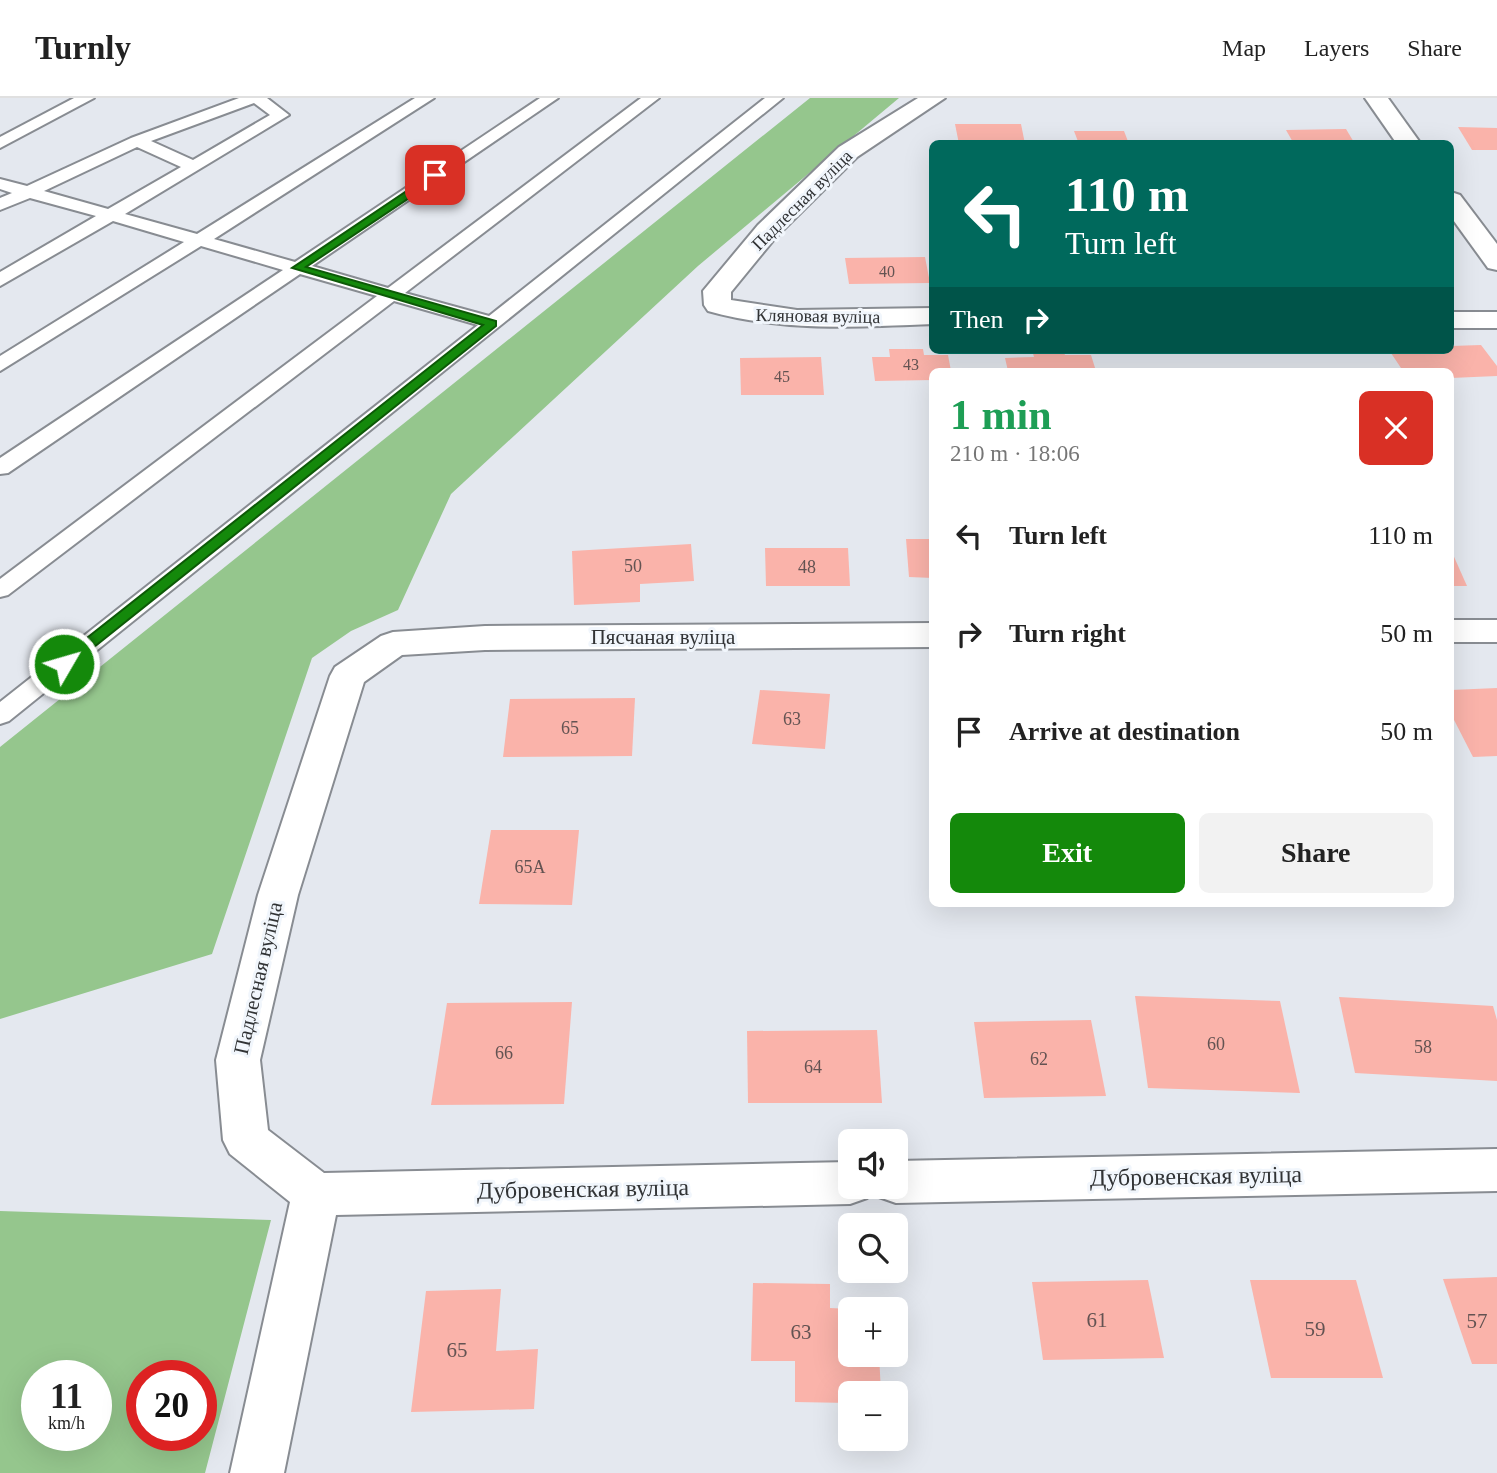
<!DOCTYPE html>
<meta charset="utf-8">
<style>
:root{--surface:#fff;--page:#f2f2f2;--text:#222;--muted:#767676;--line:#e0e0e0;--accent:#14890b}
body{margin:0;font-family:"Times New Roman",serif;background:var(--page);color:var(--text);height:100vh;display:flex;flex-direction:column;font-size:26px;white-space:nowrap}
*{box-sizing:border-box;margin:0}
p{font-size:23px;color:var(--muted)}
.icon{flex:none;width:38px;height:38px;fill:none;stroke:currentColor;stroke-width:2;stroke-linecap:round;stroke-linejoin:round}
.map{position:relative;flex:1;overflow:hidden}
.panel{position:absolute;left:929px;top:270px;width:525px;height:539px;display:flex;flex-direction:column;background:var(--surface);border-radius:10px;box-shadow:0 7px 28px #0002}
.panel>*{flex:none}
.top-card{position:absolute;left:929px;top:42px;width:525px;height:214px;border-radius:10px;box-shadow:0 7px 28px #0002;background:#00695c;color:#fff;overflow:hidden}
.buttons{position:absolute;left:838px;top:1031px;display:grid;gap:14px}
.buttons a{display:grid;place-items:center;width:70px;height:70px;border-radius:10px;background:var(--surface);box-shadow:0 7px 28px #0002;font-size:35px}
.speed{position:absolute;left:21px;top:1262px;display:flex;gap:14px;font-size:35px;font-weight:700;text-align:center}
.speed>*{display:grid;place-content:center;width:91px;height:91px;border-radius:50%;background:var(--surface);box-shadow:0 7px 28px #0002;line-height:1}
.speed small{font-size:18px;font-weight:400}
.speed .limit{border:10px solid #d22;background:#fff;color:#111}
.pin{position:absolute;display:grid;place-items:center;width:60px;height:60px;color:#fff;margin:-30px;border-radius:14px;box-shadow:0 4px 10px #0006}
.me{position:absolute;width:77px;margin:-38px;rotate:52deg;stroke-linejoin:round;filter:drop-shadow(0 0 5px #0008)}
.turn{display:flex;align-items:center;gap:24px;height:147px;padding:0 21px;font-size:32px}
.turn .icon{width:91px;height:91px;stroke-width:2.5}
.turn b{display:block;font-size:49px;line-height:60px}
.then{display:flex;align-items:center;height:66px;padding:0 21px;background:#0003;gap:14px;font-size:26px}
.round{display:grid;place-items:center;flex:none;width:74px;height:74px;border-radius:10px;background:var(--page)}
.headline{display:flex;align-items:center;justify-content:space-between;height:119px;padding:0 21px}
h1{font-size:42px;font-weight:800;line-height:52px;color:#1e9e55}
.primary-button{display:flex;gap:14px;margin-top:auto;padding:14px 21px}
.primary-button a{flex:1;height:80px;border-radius:10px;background:var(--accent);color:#fff;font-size:28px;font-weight:800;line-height:80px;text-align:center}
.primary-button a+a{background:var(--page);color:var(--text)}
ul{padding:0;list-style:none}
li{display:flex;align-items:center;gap:21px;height:98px;padding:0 21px}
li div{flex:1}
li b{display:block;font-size:26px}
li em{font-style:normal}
header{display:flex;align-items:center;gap:42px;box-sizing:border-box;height:98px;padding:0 35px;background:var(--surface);border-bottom:2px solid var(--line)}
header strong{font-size:33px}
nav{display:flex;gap:38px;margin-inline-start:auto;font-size:24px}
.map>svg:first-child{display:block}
</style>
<header>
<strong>Turnly</strong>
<nav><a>Map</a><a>Layers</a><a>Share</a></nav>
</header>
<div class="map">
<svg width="1497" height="1375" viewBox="0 0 1497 1375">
<rect width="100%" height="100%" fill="#e4e8ef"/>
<g fill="#95c68d" fill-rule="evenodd">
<polygon points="810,0 899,0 698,168 451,396 398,512 351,533 312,560 212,856 0,921 0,649"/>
<path d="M 0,1113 L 271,1122 L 205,1375 L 0,1375 ZM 37,1278 L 96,1278 L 96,1337 L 37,1337 ZM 142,1278 L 201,1278 L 201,1337 L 142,1337 Z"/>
</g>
<g fill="#fab3aa">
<polygon points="955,26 1021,26 1025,46 959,46"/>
<polygon points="1458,29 1497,30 1497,52 1472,52"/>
<polygon points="1346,31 1355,46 1294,46 1286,32"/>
<polygon points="1074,33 1124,33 1129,46 1079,46"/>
<polygon points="925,159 930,185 849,186 845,160"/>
<polygon points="1481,247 1497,268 1497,278 1451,280 1451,273 1403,273 1389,252 1451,252 1451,248"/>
<polygon points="889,251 923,251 924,257 948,257 951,273 933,273 933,282 875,283 872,259 890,259"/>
<polygon points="1032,252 1063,252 1065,257 1091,257 1096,273 1008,273 1005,260 1034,259"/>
<polygon points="821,259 824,297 741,297 740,260"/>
<polygon points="906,441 933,441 933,480 909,479"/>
<polygon points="691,446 694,483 640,486 640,504 574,507 572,453"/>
<polygon points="765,450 848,450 850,488 766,488"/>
<polygon points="1451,452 1467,488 1451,488"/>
<polygon points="1497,590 1497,658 1473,659 1451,616 1451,592"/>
<polygon points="760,592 830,596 825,651 752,646"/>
<polygon points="635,600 632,658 503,659 510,601"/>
<polygon points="491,732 579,732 572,807 479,806"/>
<polygon points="1135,898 1280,903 1300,995 1148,990"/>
<polygon points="1339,899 1493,908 1497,922 1497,983 1355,975"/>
<polygon points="572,904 564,1006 431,1007 447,905"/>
<polygon points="1091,922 1106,998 984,1000 974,924"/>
<polygon points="877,932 882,1005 748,1005 747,933"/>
<polygon points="1497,1179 1497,1266 1472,1266 1443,1181"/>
<polygon points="1148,1182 1164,1260 1043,1262 1032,1184"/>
<polygon points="1250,1182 1356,1182 1383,1280 1271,1280"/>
<polygon points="753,1185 830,1186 830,1210 850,1211 850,1256 879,1256 881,1295 850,1295 850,1305 795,1304 795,1263 751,1263"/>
<polygon points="501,1191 496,1253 538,1251 534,1311 411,1314 426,1193"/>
</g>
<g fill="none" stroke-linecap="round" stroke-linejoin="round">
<defs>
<g id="service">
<polygon points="74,0 94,0 0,50 0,39"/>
<path d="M 239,0 L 267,0 L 289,17 L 125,116 L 197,136 L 415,0 L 434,0 L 214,141 L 295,164 L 540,0 L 558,0 L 312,168 L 388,190 L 641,0 L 659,0 L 405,195 L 489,218 L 765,0 L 783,0 L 9,623 L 0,626 L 0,604 L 478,227 L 394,203 L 8,497 L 0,499 L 0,481 L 377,198 L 300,176 L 8,375 L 0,376 L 0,360 L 283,172 L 201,148 L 0,273 L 0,258 L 184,144 L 113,123 L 0,188 L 0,174 L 96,118 L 30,100 L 0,112 L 0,100 L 12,95 L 0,91 L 0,81 L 27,88 L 131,40 ZM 254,5 L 270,17 L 193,62 L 151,43 ZM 137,49 L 181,69 L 108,111 L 44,93 Z"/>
</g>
<g id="minor">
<path d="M 918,0 L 945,0 L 857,59 L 776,139 L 731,194 L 731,202 L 797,212 L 933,210 L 933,226 C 856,229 783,234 708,213 L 704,207 L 703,193 L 758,127 L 839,49 Z"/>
<polygon points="1365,0 1388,0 1421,46 1397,46"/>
<polygon points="1451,94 1460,97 1497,146 1497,172 1488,170 1451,119"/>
<rect x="1451" y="214" width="46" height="16"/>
<rect x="1451" y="522" width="46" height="22"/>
<polygon points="933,525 933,549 485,552 402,557 364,584 298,797 260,962 268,1032 324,1075 850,1064 850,1088 872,1088 867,1100 850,1106 336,1117 284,1375 230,1375 290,1104 230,1056 223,1042 216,962 258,797 330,578 335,569 381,538 393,534 485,528"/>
<polygon points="1497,1051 1497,1093 896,1105 879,1099 874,1088 896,1088 896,1063"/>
</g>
</defs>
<use href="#service" stroke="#888c92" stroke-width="4"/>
<use href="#minor" stroke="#888c92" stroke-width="4"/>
<use href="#service" fill="#fff" fill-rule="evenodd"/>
<use href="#minor" fill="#fff" fill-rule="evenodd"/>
</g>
<polygon fill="#14890b" stroke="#0d5907" stroke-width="2" points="435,74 440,77 439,80 306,169 496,223 496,228 69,569 59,569 59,562 483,227 292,170"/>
<g text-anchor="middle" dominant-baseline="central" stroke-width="6" stroke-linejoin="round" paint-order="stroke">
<g font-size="16" fill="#635352">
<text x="887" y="173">40</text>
<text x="911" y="266">43</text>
<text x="782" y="278">45</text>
</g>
<g font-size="18" fill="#313335" stroke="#f1f6fc">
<text transform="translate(802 102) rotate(-45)">Падлесная вуліца</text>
<text transform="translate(818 218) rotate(1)">Кляновая вуліца</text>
</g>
<g font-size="18" fill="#635352">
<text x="633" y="468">50</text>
<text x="807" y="469">48</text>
<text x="792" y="621">63</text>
<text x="570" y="630">65</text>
<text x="530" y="769">65А</text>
<text x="1216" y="946">60</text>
<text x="1423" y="949">58</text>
<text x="504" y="955">66</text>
<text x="1039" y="961">62</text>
<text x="813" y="969">64</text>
</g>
<g font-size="21" fill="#313335" stroke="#f1f6fc">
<text x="663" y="539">Пясчаная вуліца</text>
<text transform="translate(258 880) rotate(-77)">Падлесная вуліца</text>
</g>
<g font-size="21" fill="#635352">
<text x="1097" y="1222">61</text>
<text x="1477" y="1223">57</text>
<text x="1315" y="1231">59</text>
<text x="801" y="1234">63</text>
<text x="457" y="1252">65</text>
</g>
<g font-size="24" fill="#313335" stroke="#f1f6fc">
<text transform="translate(1196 1078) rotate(-1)">Дубровенская вуліца</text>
<text transform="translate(583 1091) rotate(-1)">Дубровенская вуліца</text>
</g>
</g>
</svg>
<div class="buttons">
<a><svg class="icon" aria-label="sound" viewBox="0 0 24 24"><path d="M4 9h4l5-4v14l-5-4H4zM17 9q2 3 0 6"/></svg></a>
<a><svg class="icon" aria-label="search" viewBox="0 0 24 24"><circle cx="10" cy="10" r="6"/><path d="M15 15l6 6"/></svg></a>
<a>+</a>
<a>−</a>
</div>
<div class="speed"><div>11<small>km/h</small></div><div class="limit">20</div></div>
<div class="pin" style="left:435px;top:77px;background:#d93025"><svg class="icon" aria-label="arrive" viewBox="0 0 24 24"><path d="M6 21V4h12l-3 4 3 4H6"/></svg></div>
<svg class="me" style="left:64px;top:566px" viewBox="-20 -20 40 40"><circle r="17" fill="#14890b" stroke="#fff" stroke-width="3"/><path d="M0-11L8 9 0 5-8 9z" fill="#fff"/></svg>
<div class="top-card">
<div class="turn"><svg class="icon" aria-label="left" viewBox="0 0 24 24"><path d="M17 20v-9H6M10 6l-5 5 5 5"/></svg><div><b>110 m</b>Turn left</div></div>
<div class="then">Then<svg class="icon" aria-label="right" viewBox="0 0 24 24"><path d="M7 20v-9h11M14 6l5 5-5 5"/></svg></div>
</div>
<section class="panel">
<div class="headline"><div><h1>1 min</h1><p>210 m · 18:06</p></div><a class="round" style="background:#d93025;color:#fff"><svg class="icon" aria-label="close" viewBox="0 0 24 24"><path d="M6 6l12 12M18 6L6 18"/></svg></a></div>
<ul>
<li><svg class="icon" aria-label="left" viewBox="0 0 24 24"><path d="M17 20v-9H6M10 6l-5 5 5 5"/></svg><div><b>Turn left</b></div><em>110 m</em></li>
<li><svg class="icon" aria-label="right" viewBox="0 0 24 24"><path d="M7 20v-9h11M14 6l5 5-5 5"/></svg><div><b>Turn right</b></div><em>50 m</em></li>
<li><svg class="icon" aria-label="arrive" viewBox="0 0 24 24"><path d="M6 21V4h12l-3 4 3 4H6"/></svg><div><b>Arrive at destination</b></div><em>50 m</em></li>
</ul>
<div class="primary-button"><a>Exit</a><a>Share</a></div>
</section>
</div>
